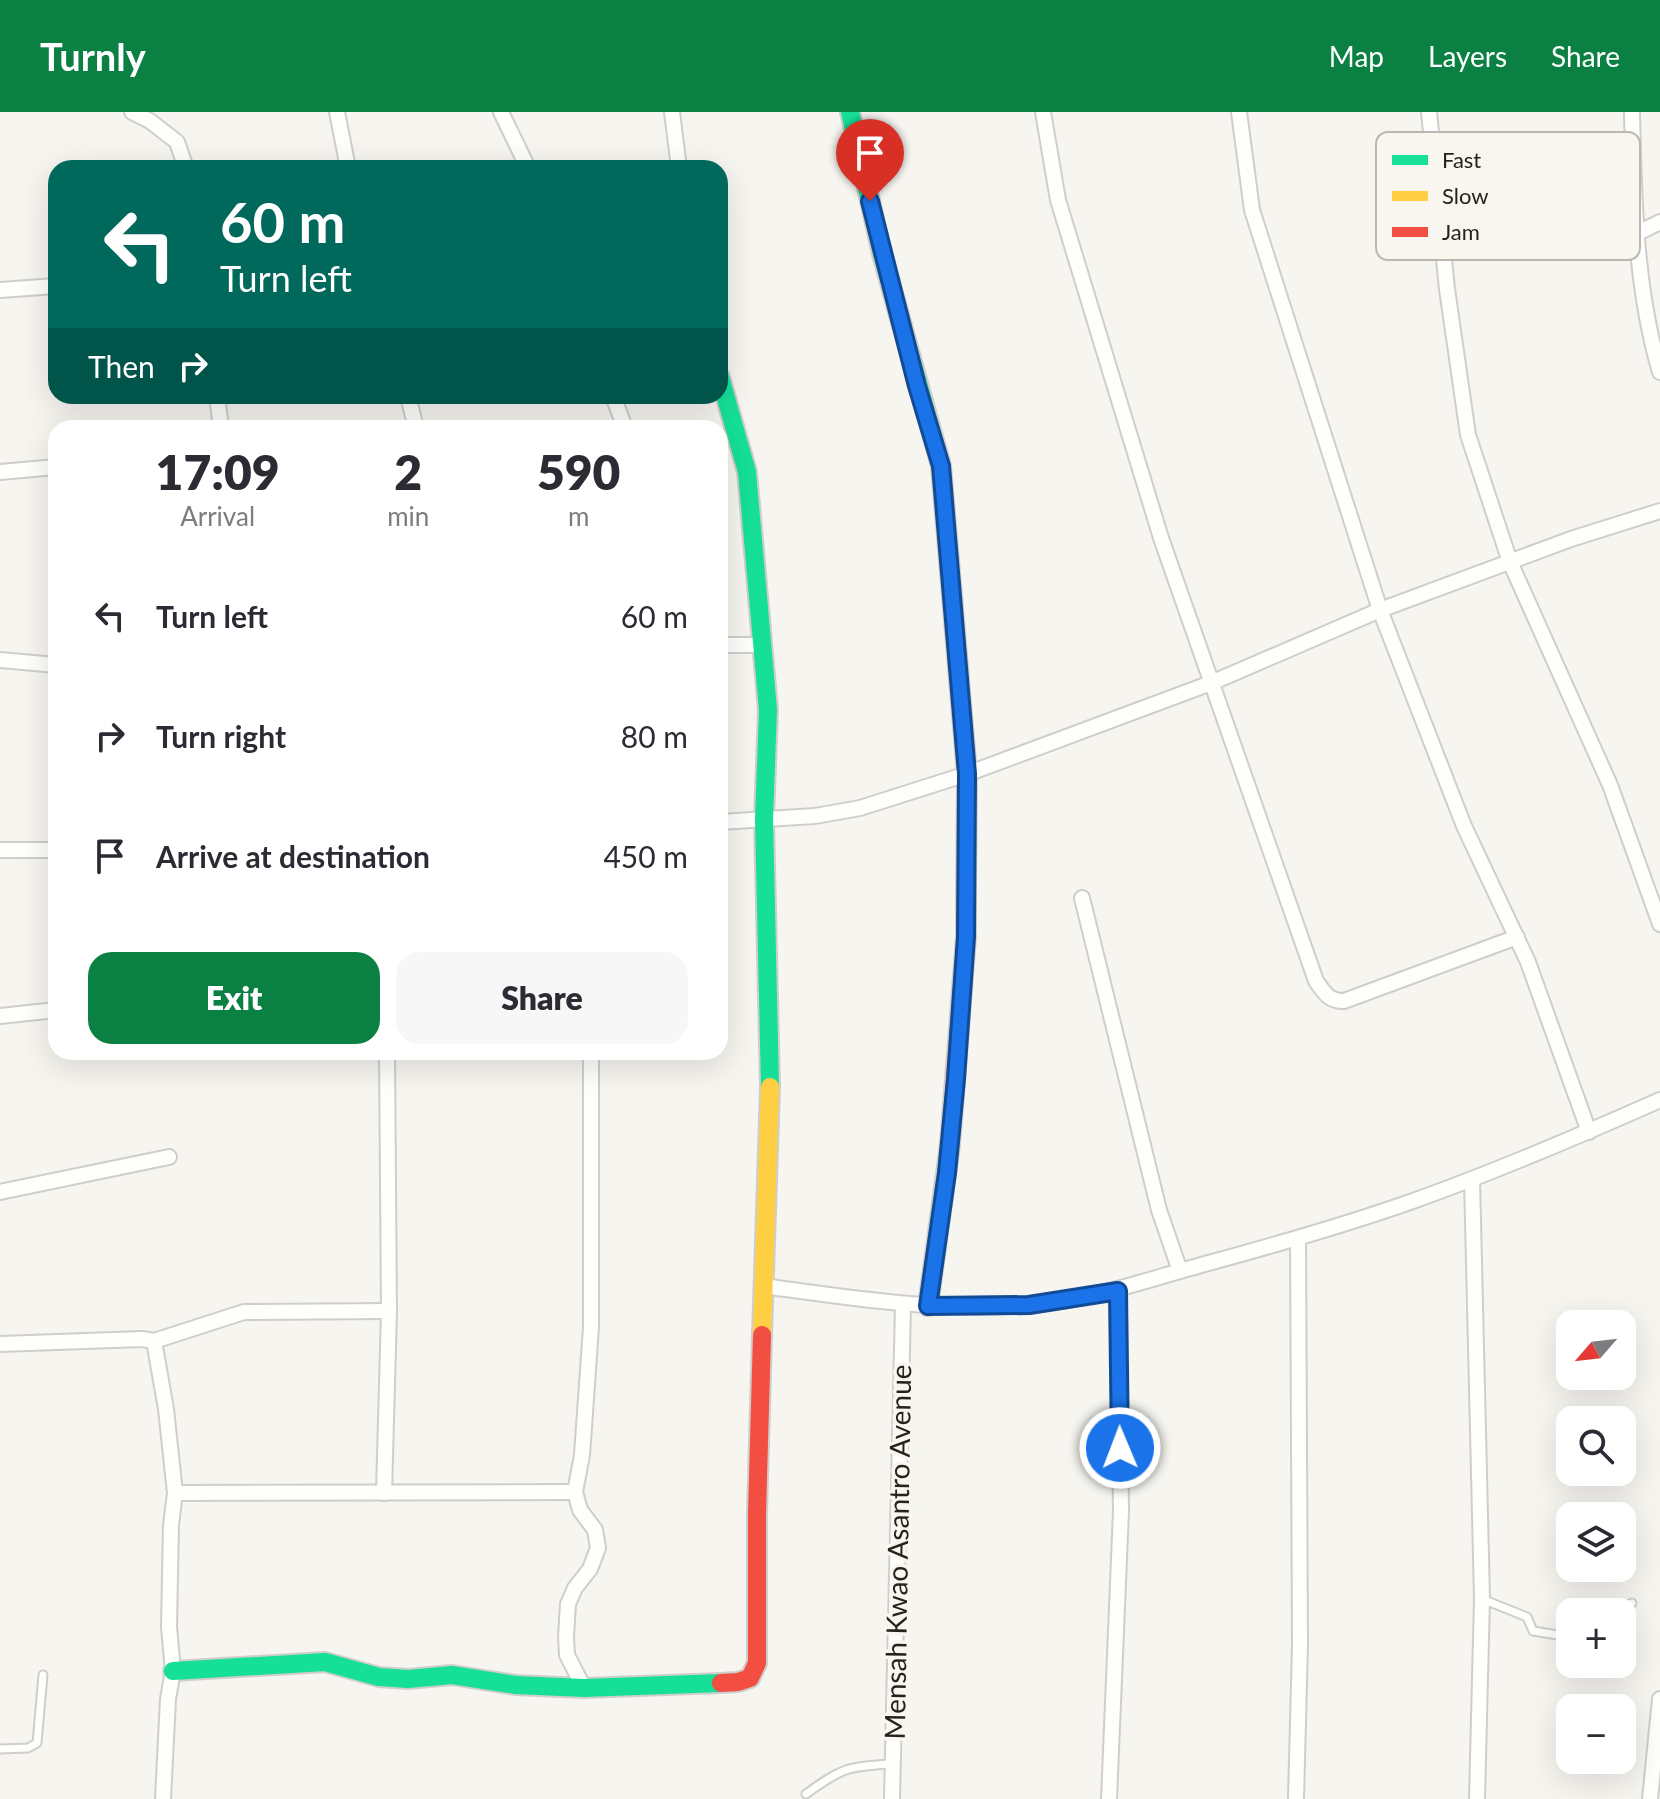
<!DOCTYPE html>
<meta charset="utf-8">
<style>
:root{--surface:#fff;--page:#f7f7f7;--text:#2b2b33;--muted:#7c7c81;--accent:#0b8043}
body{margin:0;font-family:Lato,sans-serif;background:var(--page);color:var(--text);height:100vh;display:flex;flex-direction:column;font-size:30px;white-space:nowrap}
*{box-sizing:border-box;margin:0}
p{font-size:26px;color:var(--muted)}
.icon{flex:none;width:44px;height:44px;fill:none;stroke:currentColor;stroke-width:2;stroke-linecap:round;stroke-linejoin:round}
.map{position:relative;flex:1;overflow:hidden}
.panel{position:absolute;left:48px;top:308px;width:680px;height:640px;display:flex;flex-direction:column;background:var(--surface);border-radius:24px;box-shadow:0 8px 32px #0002}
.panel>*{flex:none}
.top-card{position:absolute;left:48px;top:48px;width:680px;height:244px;border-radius:24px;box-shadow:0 8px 32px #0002;background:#00695c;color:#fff;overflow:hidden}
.needle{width:52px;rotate:242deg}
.buttons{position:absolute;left:1556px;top:1198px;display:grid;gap:16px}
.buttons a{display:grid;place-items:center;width:80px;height:80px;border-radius:16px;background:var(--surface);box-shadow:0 8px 32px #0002;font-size:40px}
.pin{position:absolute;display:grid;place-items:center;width:68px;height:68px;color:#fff;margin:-82px -34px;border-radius:50% 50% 50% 0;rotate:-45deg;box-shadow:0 0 8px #0007}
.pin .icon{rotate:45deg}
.me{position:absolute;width:88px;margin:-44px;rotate:359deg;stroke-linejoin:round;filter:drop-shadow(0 0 6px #0008)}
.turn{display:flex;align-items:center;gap:28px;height:168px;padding:0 40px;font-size:36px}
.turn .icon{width:104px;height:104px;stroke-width:2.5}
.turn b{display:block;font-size:56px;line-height:68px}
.then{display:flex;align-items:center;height:76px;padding:0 40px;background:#0003;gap:16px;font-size:30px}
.eta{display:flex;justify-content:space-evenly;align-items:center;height:136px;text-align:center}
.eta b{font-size:48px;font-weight:800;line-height:56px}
.cta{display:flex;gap:16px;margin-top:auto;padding:16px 40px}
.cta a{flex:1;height:92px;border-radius:24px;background:var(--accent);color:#fff;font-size:32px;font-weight:800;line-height:92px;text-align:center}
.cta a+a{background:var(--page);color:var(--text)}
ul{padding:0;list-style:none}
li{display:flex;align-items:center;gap:24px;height:120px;padding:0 40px}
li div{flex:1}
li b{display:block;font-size:30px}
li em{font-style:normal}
header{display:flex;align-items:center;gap:48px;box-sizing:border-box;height:112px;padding:0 40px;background:var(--accent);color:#fff}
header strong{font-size:38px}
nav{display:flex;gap:44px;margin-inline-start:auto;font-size:28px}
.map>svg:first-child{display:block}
</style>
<header>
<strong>Turnly</strong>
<nav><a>Map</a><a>Layers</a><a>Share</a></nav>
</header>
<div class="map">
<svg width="1660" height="1687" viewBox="0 0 1660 1687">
<rect width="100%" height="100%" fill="#f6f5f0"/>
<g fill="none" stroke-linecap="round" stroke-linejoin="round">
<defs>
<g id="lane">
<polyline points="1482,1487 1527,1505 1533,1519 1570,1525"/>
<polyline points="1617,1500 1632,1491"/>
<polyline points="0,1637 28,1636 37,1631 43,1563"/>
<path d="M 806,1682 C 843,1655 847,1655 892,1652"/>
</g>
<g id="street">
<polyline points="132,0 150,9 177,30 186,56"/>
<polyline points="337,0 348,56"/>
<polyline points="501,0 528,56"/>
<polyline points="672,0 679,56"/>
<path d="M 1043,0 L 1058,88 L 1161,426 L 1316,869 C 1325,882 1329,889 1344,889 L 1517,825"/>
<polyline points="1239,0 1252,98 1380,498 1464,714 1528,850 1589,1020"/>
<polyline points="1429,0 1447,177 1468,323 1510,450 1610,673 1660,812"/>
<path d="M 1632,0 C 1634,88 1635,175 1660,260"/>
<polyline points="1636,122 1660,110"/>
<polyline points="0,178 56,174"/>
<polyline points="217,284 221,316"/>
<polyline points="408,284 416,316"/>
<polyline points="613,284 625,316"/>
<polyline points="0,360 56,355"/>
<polyline points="720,533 762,533"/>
<polyline points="0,548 56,553"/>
<polyline points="720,710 815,704 860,696 967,662 1211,571 1380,498 1571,427 1660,399"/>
<polyline points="0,738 56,738"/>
<polyline points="1082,786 1159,1098 1180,1159"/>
<polyline points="0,904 56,898"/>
<polyline points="1472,1067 1482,1487 1477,1687"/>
<polyline points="0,1080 169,1045"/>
<path d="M 763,1174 C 851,1186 939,1200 1028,1193 C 1089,1189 1146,1168 1205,1152 C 1275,1133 1345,1113 1413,1089 C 1497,1059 1579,1024 1660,988"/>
<polyline points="154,1229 166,1297 175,1381 171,1413 169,1515 173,1559 168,1587 163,1687"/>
<polyline points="0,1232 142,1227 154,1229 244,1200 389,1199"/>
<polyline points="175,1381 575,1380"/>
<polyline points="384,1381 389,1199 387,940"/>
<polyline points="584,1576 567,1543 566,1525 568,1492 575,1476 590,1457 598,1436 595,1418 580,1398 575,1380 582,1343 591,1215 591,940"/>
<polyline points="892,1687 903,1193"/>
<polyline points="1109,1687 1121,1399 1118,1179"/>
<polyline points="1296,1687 1300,1532 1298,1126"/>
<polyline points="1650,1687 1660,1587"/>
</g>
<g id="fast">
<polyline points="850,0 882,142 941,354 967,662 966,781"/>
<polyline points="720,265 747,360 768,598 764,707 770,975"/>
<polyline points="928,1194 950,1032"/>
<polyline points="173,1559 325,1550 379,1565 408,1567 452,1563 516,1573 584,1576 721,1571"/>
</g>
<polyline id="slow" points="762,1223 770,975"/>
<g id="jam">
<polyline points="950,1032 966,825 966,781"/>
<polyline points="721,1571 738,1570 750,1566 757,1551 757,1401 762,1223"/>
</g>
</defs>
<use href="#lane" stroke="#d0cecb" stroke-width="11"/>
<use href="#street" stroke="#d0cecb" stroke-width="18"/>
<use href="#fast" stroke="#d0cecb" stroke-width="22"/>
<use href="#slow" stroke="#d0cecb" stroke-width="22"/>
<use href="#jam" stroke="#d0cecb" stroke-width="22"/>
<use href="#lane" stroke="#fefefd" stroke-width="7"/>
<use href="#street" stroke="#fefefd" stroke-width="14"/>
<use href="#fast" stroke="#16e098" stroke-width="18"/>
<use href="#slow" stroke="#ffcf43" stroke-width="18"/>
<use href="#jam" stroke="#f24e42" stroke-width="18"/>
</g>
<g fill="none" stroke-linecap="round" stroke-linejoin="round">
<defs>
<polyline id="route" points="870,89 917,274 941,354 967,662 966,825 956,967 947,1061 928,1194 1029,1193 1118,1179 1120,1336"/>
</defs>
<use href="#route" stroke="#114b97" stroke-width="20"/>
<use href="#route" stroke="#1a73e8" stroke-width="14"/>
</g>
<g text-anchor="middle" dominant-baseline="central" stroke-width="7" stroke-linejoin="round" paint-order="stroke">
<g font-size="28" fill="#232320" stroke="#f8f6ee">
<text transform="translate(897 1440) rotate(-89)">Mensah Kwao Asantro Avenue</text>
</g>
</g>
<rect x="1376" y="20" width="264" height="128" rx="12" fill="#f8f6ee" stroke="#b8b7b0" stroke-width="2"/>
<rect x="1392" y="43" width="36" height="10" fill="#16e098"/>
<rect x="1392" y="79" width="36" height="10" fill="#ffcf43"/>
<rect x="1392" y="115" width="36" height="10" fill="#f24e42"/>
<g font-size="22" fill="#232320">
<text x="1442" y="56">Fast</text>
<text x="1442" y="92">Slow</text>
<text x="1442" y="128">Jam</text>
</g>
</svg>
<div class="buttons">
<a><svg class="needle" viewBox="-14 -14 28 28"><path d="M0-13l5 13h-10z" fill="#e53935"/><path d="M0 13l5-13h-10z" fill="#7c7c81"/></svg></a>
<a><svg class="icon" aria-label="search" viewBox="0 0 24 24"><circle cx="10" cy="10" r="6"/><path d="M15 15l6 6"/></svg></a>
<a><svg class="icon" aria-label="layers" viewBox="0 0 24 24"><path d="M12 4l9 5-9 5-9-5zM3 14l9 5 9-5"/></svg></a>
<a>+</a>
<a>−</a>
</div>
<div class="pin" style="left:870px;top:89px;background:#d93025"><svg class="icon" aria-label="arrive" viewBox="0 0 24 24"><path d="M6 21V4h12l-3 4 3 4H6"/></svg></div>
<svg class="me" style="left:1120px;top:1336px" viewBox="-20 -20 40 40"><circle r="17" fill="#1a73e8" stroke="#fff" stroke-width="3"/><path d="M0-11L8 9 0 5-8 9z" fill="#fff"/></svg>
<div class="top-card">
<div class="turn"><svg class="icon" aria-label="left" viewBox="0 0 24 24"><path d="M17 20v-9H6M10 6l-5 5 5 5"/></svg><div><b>60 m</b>Turn left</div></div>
<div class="then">Then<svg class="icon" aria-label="right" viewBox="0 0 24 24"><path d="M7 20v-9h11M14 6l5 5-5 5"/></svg></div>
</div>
<section class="panel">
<div class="eta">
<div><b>17:09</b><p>Arrival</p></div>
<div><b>2</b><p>min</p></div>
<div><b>590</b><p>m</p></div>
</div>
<ul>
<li><svg class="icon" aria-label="left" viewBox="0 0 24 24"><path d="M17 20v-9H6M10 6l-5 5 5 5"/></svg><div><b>Turn left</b></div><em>60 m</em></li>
<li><svg class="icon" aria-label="right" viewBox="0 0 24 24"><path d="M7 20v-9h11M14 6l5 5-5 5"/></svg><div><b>Turn right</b></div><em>80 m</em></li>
<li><svg class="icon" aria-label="arrive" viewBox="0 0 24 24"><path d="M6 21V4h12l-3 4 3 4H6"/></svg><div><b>Arrive at destination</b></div><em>450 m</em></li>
</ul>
<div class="cta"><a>Exit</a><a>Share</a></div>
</section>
</div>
